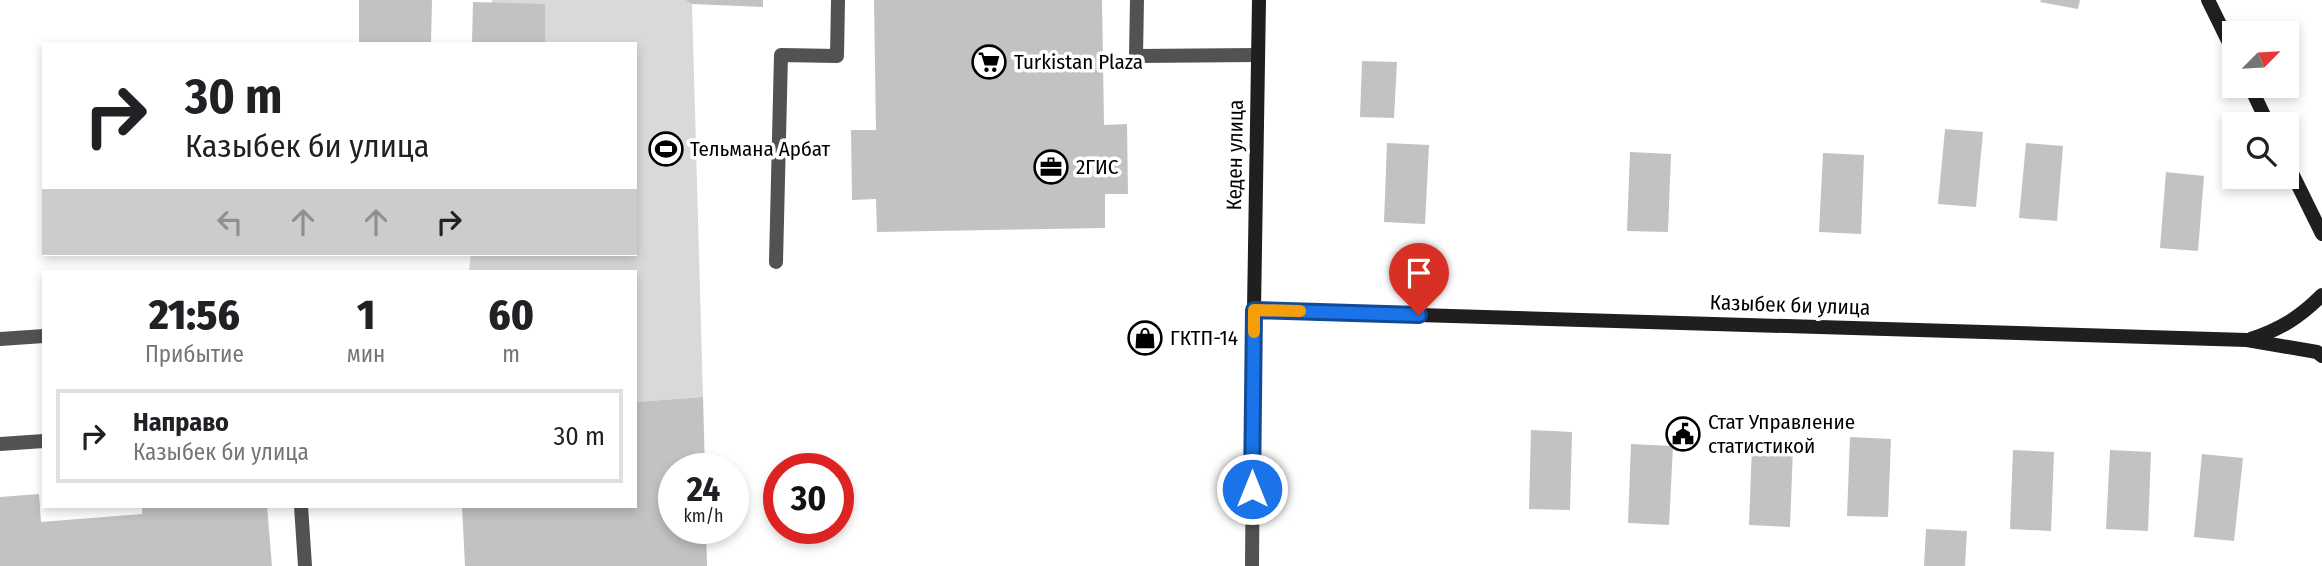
<!DOCTYPE html>
<html lang="ru">
<meta charset="utf-8">
<style>
:root{--surface:#fff;--page:#f2f2f2;--text:#202124;--muted:#757577;--line:#e0e0e0}
body{margin:0;font-family:"Fira Sans Condensed",sans-serif;background:var(--page);color:var(--text);height:100vh;display:flex;flex-direction:column;font-size:26px;white-space:nowrap}
*{box-sizing:border-box;margin:0}
p{font-size:23px;color:var(--muted)}
.icon{flex:none;width:38px;height:38px;fill:none;stroke:currentColor;stroke-width:2;stroke-linecap:round;stroke-linejoin:round}
.map{position:relative;flex:1;overflow:hidden}
.sheet{position:absolute;left:42px;top:270px;width:595px;height:238px;display:flex;flex-direction:column;background:var(--surface);border-radius:0px;box-shadow:0 4px 10px #0003}
.sheet>*{flex:none}
.hud{position:absolute;left:42px;top:42px;width:595px;height:214px;border-radius:0px;box-shadow:0 4px 10px #0003;background:#fff;color:var(--text);overflow:hidden}
.needle{width:46px;rotate:66deg}
.tools{position:absolute;left:2222px;top:21px;display:grid;gap:14px}
.tools a{display:grid;place-items:center;width:77px;height:77px;border-radius:0px;background:var(--surface);box-shadow:0 4px 10px #0003;font-size:35px}
.speed{position:absolute;left:658px;top:453px;display:flex;gap:14px;font-size:35px;font-weight:700;text-align:center}
.speed>*{display:grid;place-content:center;width:91px;height:91px;border-radius:50%;background:var(--surface);box-shadow:0 4px 10px #0003;line-height:1}
.speed small{font-size:18px;font-weight:400}
.speed .limit{border:10px solid #d22;background:#fff;color:#111}
.pin{position:absolute;display:grid;place-items:center;width:60px;height:60px;color:#fff;margin:-72px -30px;border-radius:50% 50% 50% 0;rotate:-45deg;box-shadow:0 0 7px #0007}
.pin .icon{rotate:45deg}
.me{position:absolute;width:77px;margin:-38px;rotate:0deg;stroke-linejoin:round;filter:drop-shadow(0 0 5px #0008)}
.turn{display:flex;align-items:center;gap:24px;height:147px;padding:0 28px;font-size:32px}
.turn .icon{width:91px;height:91px;stroke-width:2.5}
.turn b{display:block;font-size:49px;line-height:60px}
.lanes{display:flex;align-items:center;height:66px;padding:0 28px;background:#0003;justify-content:center;gap:35px;direction:ltr}
.lanes .off{opacity:.35}
.eta{display:flex;justify-content:space-evenly;align-items:center;height:119px;text-align:center}
.eta b{font-size:42px;font-weight:800;line-height:49px}
ul{padding:0;list-style:none}
li{display:flex;align-items:center;gap:21px;height:94px;margin:0 14px 10px;padding:0 14px;border:4px solid var(--line);border-radius:0px}
li div{flex:1}
li b{display:block;font-size:26px}
li em{font-style:normal}
.map>svg:first-child{display:block}
</style>
<div class="map">
<svg width="2322" height="566" viewBox="0 0 2322 566">
<rect width="100%" height="100%" fill="#fff"/>
<polygon fill="#d9d9d9" points="492,0 685,0 692,4 703,397 635,402 635,271 469,271 471,254 635,254 635,44 488,44"/>
<g fill="#c2c2c2">
<polygon points="359,0 432,0 431,44 359,44"/>
<polygon points="685,0 763,0 763,7 692,4"/>
<polygon points="874,0 1102,0 1104,125 1127,124 1128,194 1105,194 1105,228 877,232 876,199 852,200 851,130 876,130"/>
<polygon points="2041,0 2080,0 2078,9 2040,2"/>
<polygon points="473,2 545,4 545,44 472,44"/>
<polygon points="1362,61 1397,62 1394,118 1360,117"/>
<polygon points="1945,129 1983,132 1976,207 1938,204"/>
<polygon points="1387,143 1429,145 1425,224 1384,222"/>
<polygon points="2026,143 2063,146 2057,221 2019,218"/>
<polygon points="1630,152 1671,154 1668,232 1627,231"/>
<polygon points="1823,153 1864,155 1861,234 1819,232"/>
<polygon points="2166,172 2204,176 2198,251 2160,248"/>
<polygon points="703,397 705,469 674,469 674,528 706,528 707,566 465,566 462,506 635,506 635,402"/>
<polygon points="1531,430 1572,432 1570,510 1529,509"/>
<polygon points="1850,437 1891,439 1888,517 1847,516"/>
<polygon points="1631,444 1673,446 1669,525 1628,523"/>
<polygon points="1752,446 1793,448 1790,527 1749,525"/>
<polygon points="2013,450 2054,452 2051,531 2010,529"/>
<polygon points="2110,450 2151,452 2148,531 2106,529"/>
<polygon points="2202,454 2243,458 2234,541 2194,537"/>
<polygon points="39,494 41,522 142,514 142,506 267,506 272,566 0,566 0,497"/>
<polygon points="1926,529 1967,531 1965,566 1924,566"/>
</g>
<g fill="none" stroke-linecap="round" stroke-linejoin="round">
<g stroke="#525252" stroke-width="14">
<polyline points="1137,0 1136,56 1258,55"/>
<polyline points="776,262 781,55 837,56 838,0"/>
<polyline points="0,339 44,336"/>
<polyline points="0,444 44,441"/>
<polyline points="301,506 305,566"/>
</g>
<polyline stroke="#525252" stroke-width="14" points="1252,566 1254,310"/>
<g stroke="#1f1f1f" stroke-width="14">
<polyline points="1259,0 1254,310 2247,340 2317,352 2322,356"/>
<polyline points="2208,0 2235,55"/>
<polyline points="2250,86 2268,124"/>
<polyline points="2287,163 2322,234"/>
<path d="M 2251,339 C 2281,329 2300,317 2322,295"/>
</g>
</g>
<g fill="none" stroke-linecap="round" stroke-linejoin="round">
<defs>
<polyline id="route" points="1252,489 1254,310 1419,315"/>
</defs>
<use href="#route" stroke="#114b97" stroke-width="18"/>
<use href="#route" stroke="#1a73e8" stroke-width="12"/>
<polyline stroke="#f59e0b" stroke-width="12" points="1254,332 1254,310 1300,311"/>
</g>
<defs>
<symbol id="supermarket-ring" viewBox="-11 -11 22 22"><circle r="9.5" fill="#fff" stroke="#000" stroke-width="1.5"/><path d="M-6-5.5h2.5l.6 2H6L4.5 2H-2.5L-4.4-4H-6ZM-1.5 3.2a1.3 1.3 0 1 0 .1 0ZM3 3.2a1.3 1.3 0 1 0 .1 0Z" fill="#000"/></symbol>
<symbol id="stadium-ring" viewBox="-11 -11 22 22"><circle r="9.5" fill="#fff" stroke="#000" stroke-width="1.5"/><path d="M0-5a6.5 5 0 1 0 0 10a6.5 5 0 1 0 0-10ZM-3.5-1.8h7v3.6h-7Z" fill="#000"/></symbol>
<symbol id="office-ring" viewBox="-11 -11 22 22"><circle r="9.5" fill="#fff" stroke="#000" stroke-width="1.5"/><path d="M-6-3h4V-5.5h4V-3h4V5H-6ZM-1-4.5V-3h2v-1.5ZM-6 0V1H6V0Z" fill="#000"/></symbol>
<symbol id="shop-ring" viewBox="-11 -11 22 22"><circle r="9.5" fill="#fff" stroke="#000" stroke-width="1.5"/><path d="M-5-2.5h2.3a2.7 3.5 0 0 1 5.4 0H5L5.5 6h-11ZM-1.5-2.5h3a1.5 2.3 0 0 0-3 0Z" fill="#000"/></symbol>
<symbol id="civic-ring" viewBox="-11 -11 22 22"><circle r="9.5" fill="#fff" stroke="#000" stroke-width="1.5"/><path d="M-.6-6.5H3V-4.5H.6V-3L4-1V1h2V6H-6V1h2V-1L-.6-3ZM-1.2 2.5V6h2.4V2.5Z" fill="#000"/></symbol>
</defs>
<g fill-rule="evenodd">
<use href="#supermarket-ring" x="970" y="43" width="38" height="38"/>
<use href="#stadium-ring" x="647" y="130" width="38" height="38"/>
<use href="#office-ring" x="1032" y="148" width="38" height="38"/>
<use href="#shop-ring" x="1126" y="319" width="38" height="38"/>
<use href="#civic-ring" x="1664" y="415" width="38" height="38"/>
</g>
<g text-anchor="middle" dominant-baseline="central" stroke-width="7" stroke-linejoin="round" paint-order="stroke">
<g font-size="21" fill="#000" stroke="#fff" text-anchor="start">
<text x="1014" y="62">Turkistan Plaza</text>
<text x="690" y="149">Тельмана Арбат</text>
<text x="1076" y="167">2ГИС</text>
<text x="1170" y="338">ГКТП-14</text>
<text x="1708" y="422">Стат Управление<tspan x="1708" dy="24">статистикой</tspan></text>
</g>
<g font-size="21" fill="#000" stroke="#fff">
<text transform="translate(1235 155) rotate(-89)">Кеден улица</text>
<text transform="translate(1790 305) rotate(2)">Казыбек би улица</text>
</g>
</g>
</svg>
<div class="tools">
<a><svg class="needle" viewBox="-14 -14 28 28"><path d="M0-13l5 13h-10z" fill="#e53935"/><path d="M0 13l5-13h-10z" fill="#757577"/></svg></a>
<a><svg class="icon" aria-label="search" viewBox="0 0 24 24"><circle cx="10" cy="10" r="6"/><path d="M15 15l6 6"/></svg></a>
</div>
<div class="speed"><div>24<small>km/h</small></div><div class="limit">30</div></div>
<div class="pin" style="left:1419px;top:315px;background:#d93025"><svg class="icon" aria-label="arrive" viewBox="0 0 24 24"><path d="M6 21V4h12l-3 4 3 4H6"/></svg></div>
<svg class="me" style="left:1252px;top:489px" viewBox="-20 -20 40 40"><circle r="17" fill="#1a73e8" stroke="#fff" stroke-width="3"/><path d="M0-11L8 9 0 5-8 9z" fill="#fff"/></svg>
<div class="hud">
<div class="turn"><svg class="icon" aria-label="right" viewBox="0 0 24 24"><path d="M7 20v-9h11M14 6l5 5-5 5"/></svg><div><b>30 m</b>Казыбек би улица</div></div>
<div class="lanes"><svg class="icon off" aria-label="left" viewBox="0 0 24 24"><path d="M17 20v-9H6M10 6l-5 5 5 5"/></svg><svg class="icon off" aria-label="ahead" viewBox="0 0 24 24"><path d="M12 20V5M6 11l6-6 6 6"/></svg><svg class="icon off" aria-label="ahead" viewBox="0 0 24 24"><path d="M12 20V5M6 11l6-6 6 6"/></svg><svg class="icon" aria-label="right" viewBox="0 0 24 24"><path d="M7 20v-9h11M14 6l5 5-5 5"/></svg></div>
</div>
<section class="sheet">
<div class="eta">
<div><b>21:56</b><p>Прибытие</p></div>
<div><b>1</b><p>мин</p></div>
<div><b>60</b><p>m</p></div>
</div>
<ul>
<li><svg class="icon" aria-label="right" viewBox="0 0 24 24"><path d="M7 20v-9h11M14 6l5 5-5 5"/></svg><div><b>Направо</b><p>Казыбек би улица</p></div><em>30 m</em></li>
</ul>
</section>
</div>
